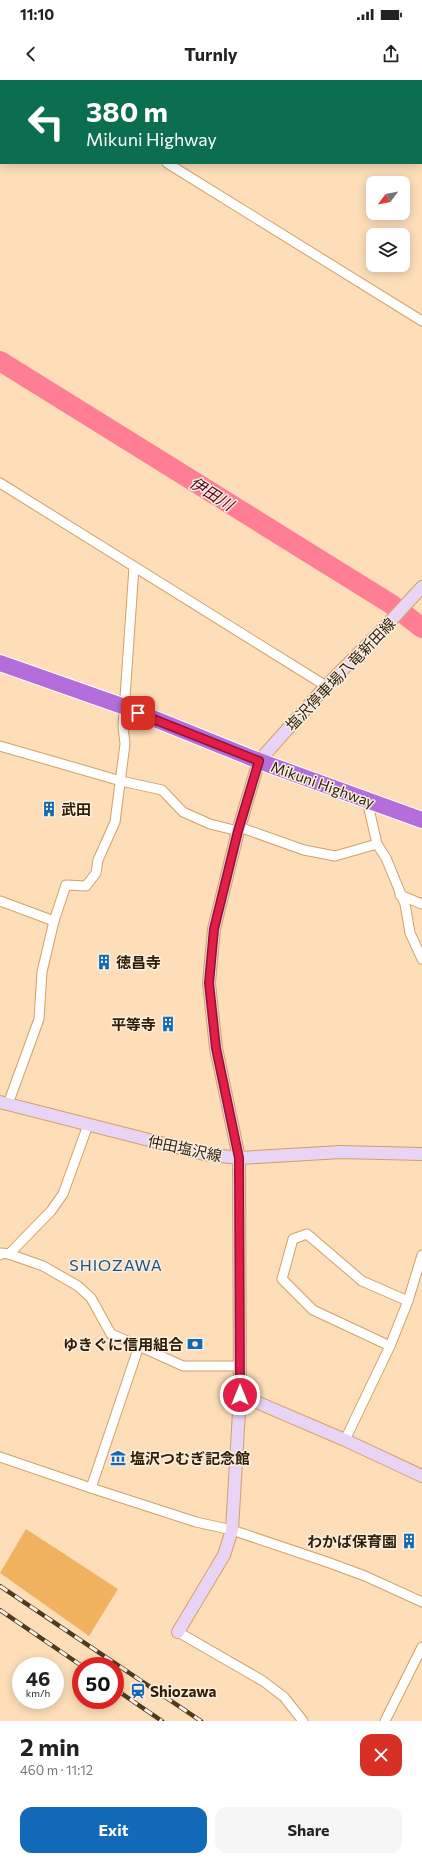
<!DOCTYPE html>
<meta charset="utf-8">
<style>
:root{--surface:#fff;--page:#f6f6f6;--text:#222;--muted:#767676;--accent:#1269b7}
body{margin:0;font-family:Commissioner,"Noto Sans JP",sans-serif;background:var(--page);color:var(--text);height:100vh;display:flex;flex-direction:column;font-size:15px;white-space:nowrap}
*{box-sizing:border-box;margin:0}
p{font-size:13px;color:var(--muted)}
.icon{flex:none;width:22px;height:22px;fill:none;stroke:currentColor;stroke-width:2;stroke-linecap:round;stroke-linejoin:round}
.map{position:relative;height:1641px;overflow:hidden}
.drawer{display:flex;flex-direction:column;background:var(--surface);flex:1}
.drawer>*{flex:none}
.hud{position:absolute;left:0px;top:0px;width:422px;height:84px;box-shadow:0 2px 10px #0003;background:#0b6e4f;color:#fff;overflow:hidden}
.needle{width:26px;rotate:238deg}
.fabs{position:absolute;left:366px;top:96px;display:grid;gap:8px}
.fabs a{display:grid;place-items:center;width:44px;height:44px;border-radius:8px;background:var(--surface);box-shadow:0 2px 10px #0003;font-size:20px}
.speed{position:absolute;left:12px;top:1577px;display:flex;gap:8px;font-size:20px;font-weight:700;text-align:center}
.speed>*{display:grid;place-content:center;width:52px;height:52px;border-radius:50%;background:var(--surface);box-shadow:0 2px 10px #0003;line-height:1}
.speed small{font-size:10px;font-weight:400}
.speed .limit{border:6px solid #d22;background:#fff;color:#111}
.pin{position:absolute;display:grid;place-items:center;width:34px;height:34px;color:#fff;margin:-17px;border-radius:8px;box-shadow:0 2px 6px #0006}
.me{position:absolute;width:44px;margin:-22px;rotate:0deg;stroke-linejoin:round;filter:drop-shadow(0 0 3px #0008)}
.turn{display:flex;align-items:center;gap:14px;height:84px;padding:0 20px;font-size:18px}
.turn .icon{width:52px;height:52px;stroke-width:2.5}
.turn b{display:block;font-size:28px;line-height:34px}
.round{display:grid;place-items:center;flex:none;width:42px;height:42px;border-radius:12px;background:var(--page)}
.overview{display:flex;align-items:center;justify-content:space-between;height:68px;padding:0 20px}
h1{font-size:24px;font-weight:700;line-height:30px}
.primary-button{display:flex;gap:8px;margin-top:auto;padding:8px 20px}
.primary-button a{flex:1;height:46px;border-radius:12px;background:var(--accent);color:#fff;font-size:16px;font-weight:700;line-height:46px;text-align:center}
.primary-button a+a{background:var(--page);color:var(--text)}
.status{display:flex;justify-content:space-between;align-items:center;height:28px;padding:0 20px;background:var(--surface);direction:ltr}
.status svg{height:11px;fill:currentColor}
header{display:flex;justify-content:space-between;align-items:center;height:52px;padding:0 20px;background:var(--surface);font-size:18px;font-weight:700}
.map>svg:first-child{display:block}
</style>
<div class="status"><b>11:10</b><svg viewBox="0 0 49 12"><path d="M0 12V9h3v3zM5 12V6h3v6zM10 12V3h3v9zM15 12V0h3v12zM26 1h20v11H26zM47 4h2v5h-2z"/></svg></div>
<header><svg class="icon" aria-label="back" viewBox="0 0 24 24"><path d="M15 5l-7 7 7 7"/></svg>Turnly<svg class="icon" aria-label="share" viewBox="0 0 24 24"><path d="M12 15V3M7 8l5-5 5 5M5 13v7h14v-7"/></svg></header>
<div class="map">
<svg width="422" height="1641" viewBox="0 0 422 1641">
<rect width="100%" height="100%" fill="#fddeb9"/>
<polygon fill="#f1b260" points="26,1449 118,1509 89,1556 0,1493"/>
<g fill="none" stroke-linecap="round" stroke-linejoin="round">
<polyline stroke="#ff7e93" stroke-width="20" points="0,281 391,524 422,548"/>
<defs>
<g id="street">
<polyline points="35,0 36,1"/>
<polyline points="283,0 284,1"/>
<polyline points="178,1 179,0"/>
<polyline points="421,72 422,73"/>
<polyline points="167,83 422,241"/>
<polyline points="0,403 326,606"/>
<polyline points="0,666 121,701 162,710 183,732 210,744 238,751"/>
<polyline points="367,720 377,764 386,778 405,824 410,853 422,879"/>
<polyline points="239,747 304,770 335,776 377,764"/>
<polyline points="400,815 422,824"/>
<polyline points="0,821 54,841"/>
<polyline points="8,1024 39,939 42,892 54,841 66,805 86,806 96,793 98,780 115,742 125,664 123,646 134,487"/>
<polyline points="9,1174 43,1186 78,1206 91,1218 111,1254 139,1266 91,1408"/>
<polyline points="0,1175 1,1173 9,1174 51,1131 63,1114 88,1045"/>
<polyline points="139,1266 183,1286 240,1286"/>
<polyline points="390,1266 313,1230 282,1199 293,1159 307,1154 362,1201 408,1221"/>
<polyline points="345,1360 390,1266 408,1221 422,1175"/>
<polyline points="0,1377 91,1408 196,1442 232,1450 327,1482 365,1496 422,1522"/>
<polyline points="178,1552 263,1601 284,1617 303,1641"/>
<polyline points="385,1641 422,1567"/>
</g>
<g id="secondary">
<polyline points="0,1022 204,1074 239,1078 341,1072 422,1074"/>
<polyline points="240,1315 345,1360 422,1396"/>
<polyline points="178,1552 224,1475 232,1450 240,1315 239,1078 216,968 209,903 214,849 238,751 259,681 326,606 386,546 422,507"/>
</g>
<polyline id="highway" points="0,583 125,627 259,681 422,740"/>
</defs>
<use href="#street" stroke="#d3a164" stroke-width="11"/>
<use href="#secondary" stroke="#d3a164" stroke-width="14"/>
<use href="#highway" stroke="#fff" stroke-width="18"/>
<use href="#street" stroke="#fff" stroke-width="9"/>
<use href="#secondary" stroke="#e8d4f4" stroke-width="12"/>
<use href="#highway" stroke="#b36edb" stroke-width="16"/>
<defs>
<g id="rail">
<polyline points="0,1506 201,1641"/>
<polyline points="0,1530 82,1586"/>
<polyline points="115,1609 162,1641"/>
</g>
</defs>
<use href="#rail" stroke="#4f3a1f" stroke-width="4.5"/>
<use href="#rail" stroke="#f9efe3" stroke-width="3" stroke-dasharray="9" stroke-linecap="butt"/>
</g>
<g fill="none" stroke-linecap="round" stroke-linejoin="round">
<defs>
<polyline id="route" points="138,633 259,681 238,751 214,849 209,903 216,968 239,1078 240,1315"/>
</defs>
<use href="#route" stroke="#92132f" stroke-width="10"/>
<use href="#route" stroke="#e11d48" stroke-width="7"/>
</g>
<defs>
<symbol id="building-bare" viewBox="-9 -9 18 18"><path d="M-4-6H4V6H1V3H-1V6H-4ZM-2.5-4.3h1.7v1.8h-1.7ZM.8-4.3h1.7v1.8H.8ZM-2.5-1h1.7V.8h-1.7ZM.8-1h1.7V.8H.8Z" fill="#1269b7" stroke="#f9efe3" stroke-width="2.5" paint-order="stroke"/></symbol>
<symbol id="bank-bare" viewBox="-9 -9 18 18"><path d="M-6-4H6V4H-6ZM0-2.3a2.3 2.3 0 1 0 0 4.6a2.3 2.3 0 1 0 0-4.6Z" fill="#1269b7" stroke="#f9efe3" stroke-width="2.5" paint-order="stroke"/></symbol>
<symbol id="museum-bare" viewBox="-9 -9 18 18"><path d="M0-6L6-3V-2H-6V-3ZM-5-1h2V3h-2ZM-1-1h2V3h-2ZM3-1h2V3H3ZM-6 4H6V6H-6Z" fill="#1269b7" stroke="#f9efe3" stroke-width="2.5" paint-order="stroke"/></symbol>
<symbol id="station-bare" viewBox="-9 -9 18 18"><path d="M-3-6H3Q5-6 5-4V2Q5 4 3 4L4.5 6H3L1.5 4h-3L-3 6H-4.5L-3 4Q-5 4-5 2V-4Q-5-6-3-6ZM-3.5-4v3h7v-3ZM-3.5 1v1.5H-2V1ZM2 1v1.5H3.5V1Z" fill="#1269b7" stroke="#f9efe3" stroke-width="2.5" paint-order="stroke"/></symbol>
</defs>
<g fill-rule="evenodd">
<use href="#building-bare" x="38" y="718" width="22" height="22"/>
<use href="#building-bare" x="93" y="871" width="22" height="22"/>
<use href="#building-bare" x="157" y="933" width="22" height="22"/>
<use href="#bank-bare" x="184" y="1253" width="22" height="22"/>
<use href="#museum-bare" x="107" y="1367" width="22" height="22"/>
<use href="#building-bare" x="398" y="1450" width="22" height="22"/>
<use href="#station-bare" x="127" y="1600" width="22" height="22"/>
</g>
<g text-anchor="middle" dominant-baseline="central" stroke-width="3" stroke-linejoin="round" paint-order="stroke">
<g font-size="15" fill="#311e04" stroke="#f9efe3">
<text transform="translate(340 594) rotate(-46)">塩沢停車場八竜新田線</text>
<text transform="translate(323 704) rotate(20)">Mikuni Highway</text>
<text transform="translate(185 1068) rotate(12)">仲田塩沢線</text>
</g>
<g font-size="15" font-weight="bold" fill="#311e04" stroke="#f9efe3" text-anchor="start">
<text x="61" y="729">武田</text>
<text x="116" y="882">徳昌寺</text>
<text x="156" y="944" text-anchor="end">平等寺</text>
<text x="183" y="1264" text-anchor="end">ゆきぐに信用組合</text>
<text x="130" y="1378">塩沢つむぎ記念館</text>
<text x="397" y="1461" text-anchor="end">わかば保育園</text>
<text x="150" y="1611">Shiozawa</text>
</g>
<g font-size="16" font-style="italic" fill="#56041e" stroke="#f9efe3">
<text transform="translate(212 413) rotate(32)">伊田川</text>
</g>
<g font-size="16" letter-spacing="1" fill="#1e5183" stroke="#f9efe3">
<text x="116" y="1184">SHIOZAWA</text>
</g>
</g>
</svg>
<div class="fabs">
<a><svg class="needle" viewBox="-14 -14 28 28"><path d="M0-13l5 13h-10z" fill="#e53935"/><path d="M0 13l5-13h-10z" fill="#767676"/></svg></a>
<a><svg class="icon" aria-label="layers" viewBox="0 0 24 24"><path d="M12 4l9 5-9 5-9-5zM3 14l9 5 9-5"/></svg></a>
</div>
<div class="speed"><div>46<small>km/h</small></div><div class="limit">50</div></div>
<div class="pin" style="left:138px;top:633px;background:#d93025"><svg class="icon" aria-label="arrive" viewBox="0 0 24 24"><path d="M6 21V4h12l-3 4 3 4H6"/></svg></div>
<svg class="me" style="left:240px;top:1315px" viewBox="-20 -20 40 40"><circle r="17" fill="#e11d48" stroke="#fff" stroke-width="3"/><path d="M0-11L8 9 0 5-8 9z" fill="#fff"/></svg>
<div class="hud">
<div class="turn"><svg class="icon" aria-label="left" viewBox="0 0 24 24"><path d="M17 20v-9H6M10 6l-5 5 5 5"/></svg><div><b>380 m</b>Mikuni Highway</div></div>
</div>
</div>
<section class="drawer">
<div class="overview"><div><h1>2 min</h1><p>460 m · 11:12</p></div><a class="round" style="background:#d93025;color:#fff"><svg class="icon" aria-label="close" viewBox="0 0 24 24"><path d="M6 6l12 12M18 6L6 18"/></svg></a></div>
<div class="primary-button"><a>Exit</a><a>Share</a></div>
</section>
